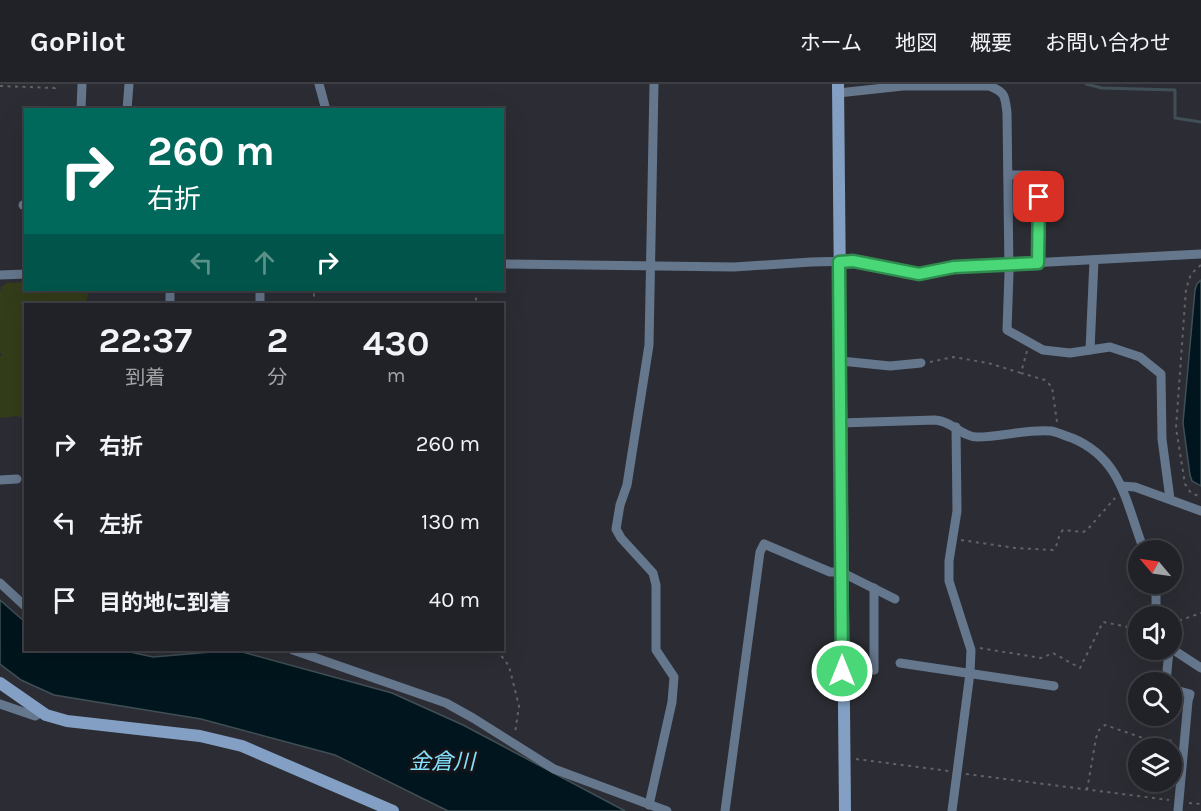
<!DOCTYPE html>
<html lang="ja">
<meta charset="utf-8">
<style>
:root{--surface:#212227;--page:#292a2f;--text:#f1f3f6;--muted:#a2a4a7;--line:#3e3f44}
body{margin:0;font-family:Karla,"Noto Sans JP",sans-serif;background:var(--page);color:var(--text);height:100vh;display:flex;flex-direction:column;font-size:22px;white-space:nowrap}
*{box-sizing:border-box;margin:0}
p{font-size:20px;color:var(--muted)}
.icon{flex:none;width:33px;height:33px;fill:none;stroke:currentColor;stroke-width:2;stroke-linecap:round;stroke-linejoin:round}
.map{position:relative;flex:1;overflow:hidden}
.details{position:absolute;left:24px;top:219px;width:480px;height:348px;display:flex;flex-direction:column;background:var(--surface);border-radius:0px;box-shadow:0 6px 24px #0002,0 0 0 2px var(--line)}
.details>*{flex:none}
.guide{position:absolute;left:24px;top:24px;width:480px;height:183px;border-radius:0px;box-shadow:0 6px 24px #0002,0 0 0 2px var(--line);background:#00695c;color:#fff;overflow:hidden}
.needle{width:39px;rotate:299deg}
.tools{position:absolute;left:1128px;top:456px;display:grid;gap:12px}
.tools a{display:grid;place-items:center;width:54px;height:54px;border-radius:50%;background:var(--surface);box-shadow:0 6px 24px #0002,0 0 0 2px var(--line);font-size:30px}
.pin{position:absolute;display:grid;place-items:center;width:51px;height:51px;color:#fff;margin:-26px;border-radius:12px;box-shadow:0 3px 9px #0006}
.me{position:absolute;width:66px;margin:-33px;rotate:0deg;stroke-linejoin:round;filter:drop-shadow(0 0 4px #0008)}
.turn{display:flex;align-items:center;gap:21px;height:126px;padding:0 24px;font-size:27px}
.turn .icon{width:78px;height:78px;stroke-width:2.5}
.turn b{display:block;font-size:42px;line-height:51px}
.lanes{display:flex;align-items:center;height:57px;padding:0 24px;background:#0003;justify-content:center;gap:30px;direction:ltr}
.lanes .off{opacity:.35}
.eta{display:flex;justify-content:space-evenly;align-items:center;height:102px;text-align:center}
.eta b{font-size:36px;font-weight:700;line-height:42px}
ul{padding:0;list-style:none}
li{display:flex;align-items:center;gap:18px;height:78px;padding:0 24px}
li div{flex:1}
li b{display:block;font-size:22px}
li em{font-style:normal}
header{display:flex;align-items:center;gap:36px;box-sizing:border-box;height:84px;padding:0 30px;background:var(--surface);border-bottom:2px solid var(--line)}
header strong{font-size:28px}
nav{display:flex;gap:33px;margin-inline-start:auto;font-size:21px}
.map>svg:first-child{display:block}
</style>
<header>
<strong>GoPilot</strong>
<nav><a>ホーム</a><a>地図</a><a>概要</a><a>お問い合わせ</a></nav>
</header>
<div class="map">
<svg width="1201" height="727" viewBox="0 0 1201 727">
<rect width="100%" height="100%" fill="#2c2d34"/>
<polygon fill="#343d1a" points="25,198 26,206 90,206 85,220 26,220 25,335 18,332 0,334 0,273 2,270 0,269 0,207 2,202 7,199"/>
<g fill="#00151d" stroke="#404f56" stroke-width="1.5">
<polygon points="1201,196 1201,402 1192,397 1190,391 1183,339 1195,206 1197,200"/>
<polygon points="0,516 25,538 26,566 121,566 153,573 235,566 392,609 463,641 625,727 448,727 335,671 201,635 54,611 21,596 0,580"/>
</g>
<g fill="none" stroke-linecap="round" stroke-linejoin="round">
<polyline stroke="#404f56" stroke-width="3" points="1086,0 1102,4 1175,6 1175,34 1201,38"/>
<g stroke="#616268" stroke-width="2" stroke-dasharray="3 4.5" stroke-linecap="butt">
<polyline points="0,2 55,4 57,0"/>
<polyline points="1201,181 1191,190 1186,205 1176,344 1185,400 1191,409 1201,413"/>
<polyline points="476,206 476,220"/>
<polyline points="314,220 314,206"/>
<polyline points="1027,267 1021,289 1045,296 1052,303 1057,338"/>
<polyline points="930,278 953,273 988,279 1021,289"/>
<path d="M 961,456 L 1015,464 L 1053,466 C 1059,461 1057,452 1063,446 L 1083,448 L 1087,446 L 1115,414"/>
<polyline points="1172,539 1201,529"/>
<polyline points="980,564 1041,574 1053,569 1080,584 1103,538 1138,545"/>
<polyline points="497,566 509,582 519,622 515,649"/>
<polyline points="856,675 949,687"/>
<polyline points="966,690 1169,716"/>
<polyline points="1087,706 1096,654 1099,646 1105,641 1143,654 1174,657"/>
<polyline points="1189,719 1201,720"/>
</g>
<g stroke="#65778d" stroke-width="9">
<polyline points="319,0 326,26"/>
<path d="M 838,9 L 903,2 L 989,2 C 1006,8 1005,13 1007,29 L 1009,189 L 1007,246 L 1043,266 L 1070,269 L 1110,263 L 1140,273 L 1161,290 L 1162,355 L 1170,415"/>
<polyline points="81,26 82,0"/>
<polyline points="127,26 129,0"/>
<polyline points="1008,91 1039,91 1038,179"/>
<polyline points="23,121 26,121"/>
<polyline points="502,180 734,183 811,178 853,177 919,190 954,183 1201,170"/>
<polyline points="0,191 26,190"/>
<polyline points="170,206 170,220"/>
<polyline points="260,220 260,206"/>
<polyline points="1090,266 1094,176"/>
<polyline points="841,277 890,282 921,279"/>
<path d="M 840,339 L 935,336 C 952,337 962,353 977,353 C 1002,353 1026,345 1051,347 C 1058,348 1065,352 1072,354 C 1123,375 1126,421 1144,466"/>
<polyline points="0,396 17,395"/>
<polyline points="1121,402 1135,403 1201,427"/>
<polyline points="0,499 26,523"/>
<polyline points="1156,532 1156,500"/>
<polyline points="1172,565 1201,584"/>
<polyline points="293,566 446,619 473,634 554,685 667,727"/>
<polyline points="900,579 1054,602"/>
<polyline points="842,587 874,586 874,504"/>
<polyline points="1166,598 1169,566"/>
<polyline points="1172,605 1190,610 1188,617 1178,727"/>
<polyline points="0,620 35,632 42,628"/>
<polyline points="649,721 672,618 674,593 656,566 656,501 653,489 621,454 616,445 620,421 627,401 649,261 654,0"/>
<polyline points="725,727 760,468 764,460 830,488 841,488 895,515"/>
<polyline points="952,727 970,589 971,566 949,497 949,477 957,427 956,343"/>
</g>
<g stroke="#83a0c4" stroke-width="12">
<polyline points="838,0 845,727"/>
<polyline points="0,599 46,631 67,637 200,652 242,662 393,727"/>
</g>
</g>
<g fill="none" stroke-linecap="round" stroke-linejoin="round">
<defs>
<polyline id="route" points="842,587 839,178 853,177 919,190 954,183 1038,179 1039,113"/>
</defs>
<use href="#route" stroke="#2f8c4e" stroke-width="15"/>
<use href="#route" stroke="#49d778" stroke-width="10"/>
</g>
<g text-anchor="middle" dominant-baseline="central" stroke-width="6" stroke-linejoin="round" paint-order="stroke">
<g font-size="22" font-style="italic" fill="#85e3fe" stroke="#151519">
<text x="442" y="678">金倉川</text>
</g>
</g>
</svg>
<div class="tools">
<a><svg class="needle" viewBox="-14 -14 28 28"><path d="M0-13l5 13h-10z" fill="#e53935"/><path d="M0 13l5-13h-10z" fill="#a2a4a7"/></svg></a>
<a><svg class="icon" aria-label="sound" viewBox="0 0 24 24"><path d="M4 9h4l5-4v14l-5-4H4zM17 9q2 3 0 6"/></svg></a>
<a><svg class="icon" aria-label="search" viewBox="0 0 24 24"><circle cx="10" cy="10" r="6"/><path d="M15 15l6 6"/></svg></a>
<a><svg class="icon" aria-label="layers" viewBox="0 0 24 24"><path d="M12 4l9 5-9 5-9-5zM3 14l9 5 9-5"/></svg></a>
</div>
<div class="pin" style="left:1039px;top:113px;background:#d93025"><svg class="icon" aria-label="arrive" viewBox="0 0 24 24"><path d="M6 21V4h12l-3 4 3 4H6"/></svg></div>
<svg class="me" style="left:842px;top:587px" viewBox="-20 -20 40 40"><circle r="17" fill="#49d778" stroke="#fff" stroke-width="3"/><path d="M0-11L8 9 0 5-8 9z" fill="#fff"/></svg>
<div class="guide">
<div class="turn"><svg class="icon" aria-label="right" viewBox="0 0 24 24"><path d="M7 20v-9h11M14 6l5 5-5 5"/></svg><div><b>260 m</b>右折</div></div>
<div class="lanes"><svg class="icon off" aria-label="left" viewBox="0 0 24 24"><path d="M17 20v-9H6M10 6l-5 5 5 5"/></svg><svg class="icon off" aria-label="ahead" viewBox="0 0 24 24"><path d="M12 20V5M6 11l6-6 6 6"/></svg><svg class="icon" aria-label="right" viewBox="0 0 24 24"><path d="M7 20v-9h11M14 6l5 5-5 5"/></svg></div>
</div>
<section class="details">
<div class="eta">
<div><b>22:37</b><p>到着</p></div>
<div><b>2</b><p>分</p></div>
<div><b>430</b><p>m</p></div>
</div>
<ul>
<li><svg class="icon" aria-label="right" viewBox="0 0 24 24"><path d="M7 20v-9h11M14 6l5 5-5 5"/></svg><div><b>右折</b></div><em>260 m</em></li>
<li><svg class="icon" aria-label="left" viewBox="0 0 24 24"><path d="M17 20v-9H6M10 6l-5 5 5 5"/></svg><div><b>左折</b></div><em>130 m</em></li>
<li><svg class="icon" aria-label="arrive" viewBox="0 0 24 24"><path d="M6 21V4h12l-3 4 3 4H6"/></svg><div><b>目的地に到着</b></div><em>40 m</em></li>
</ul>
</section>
</div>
